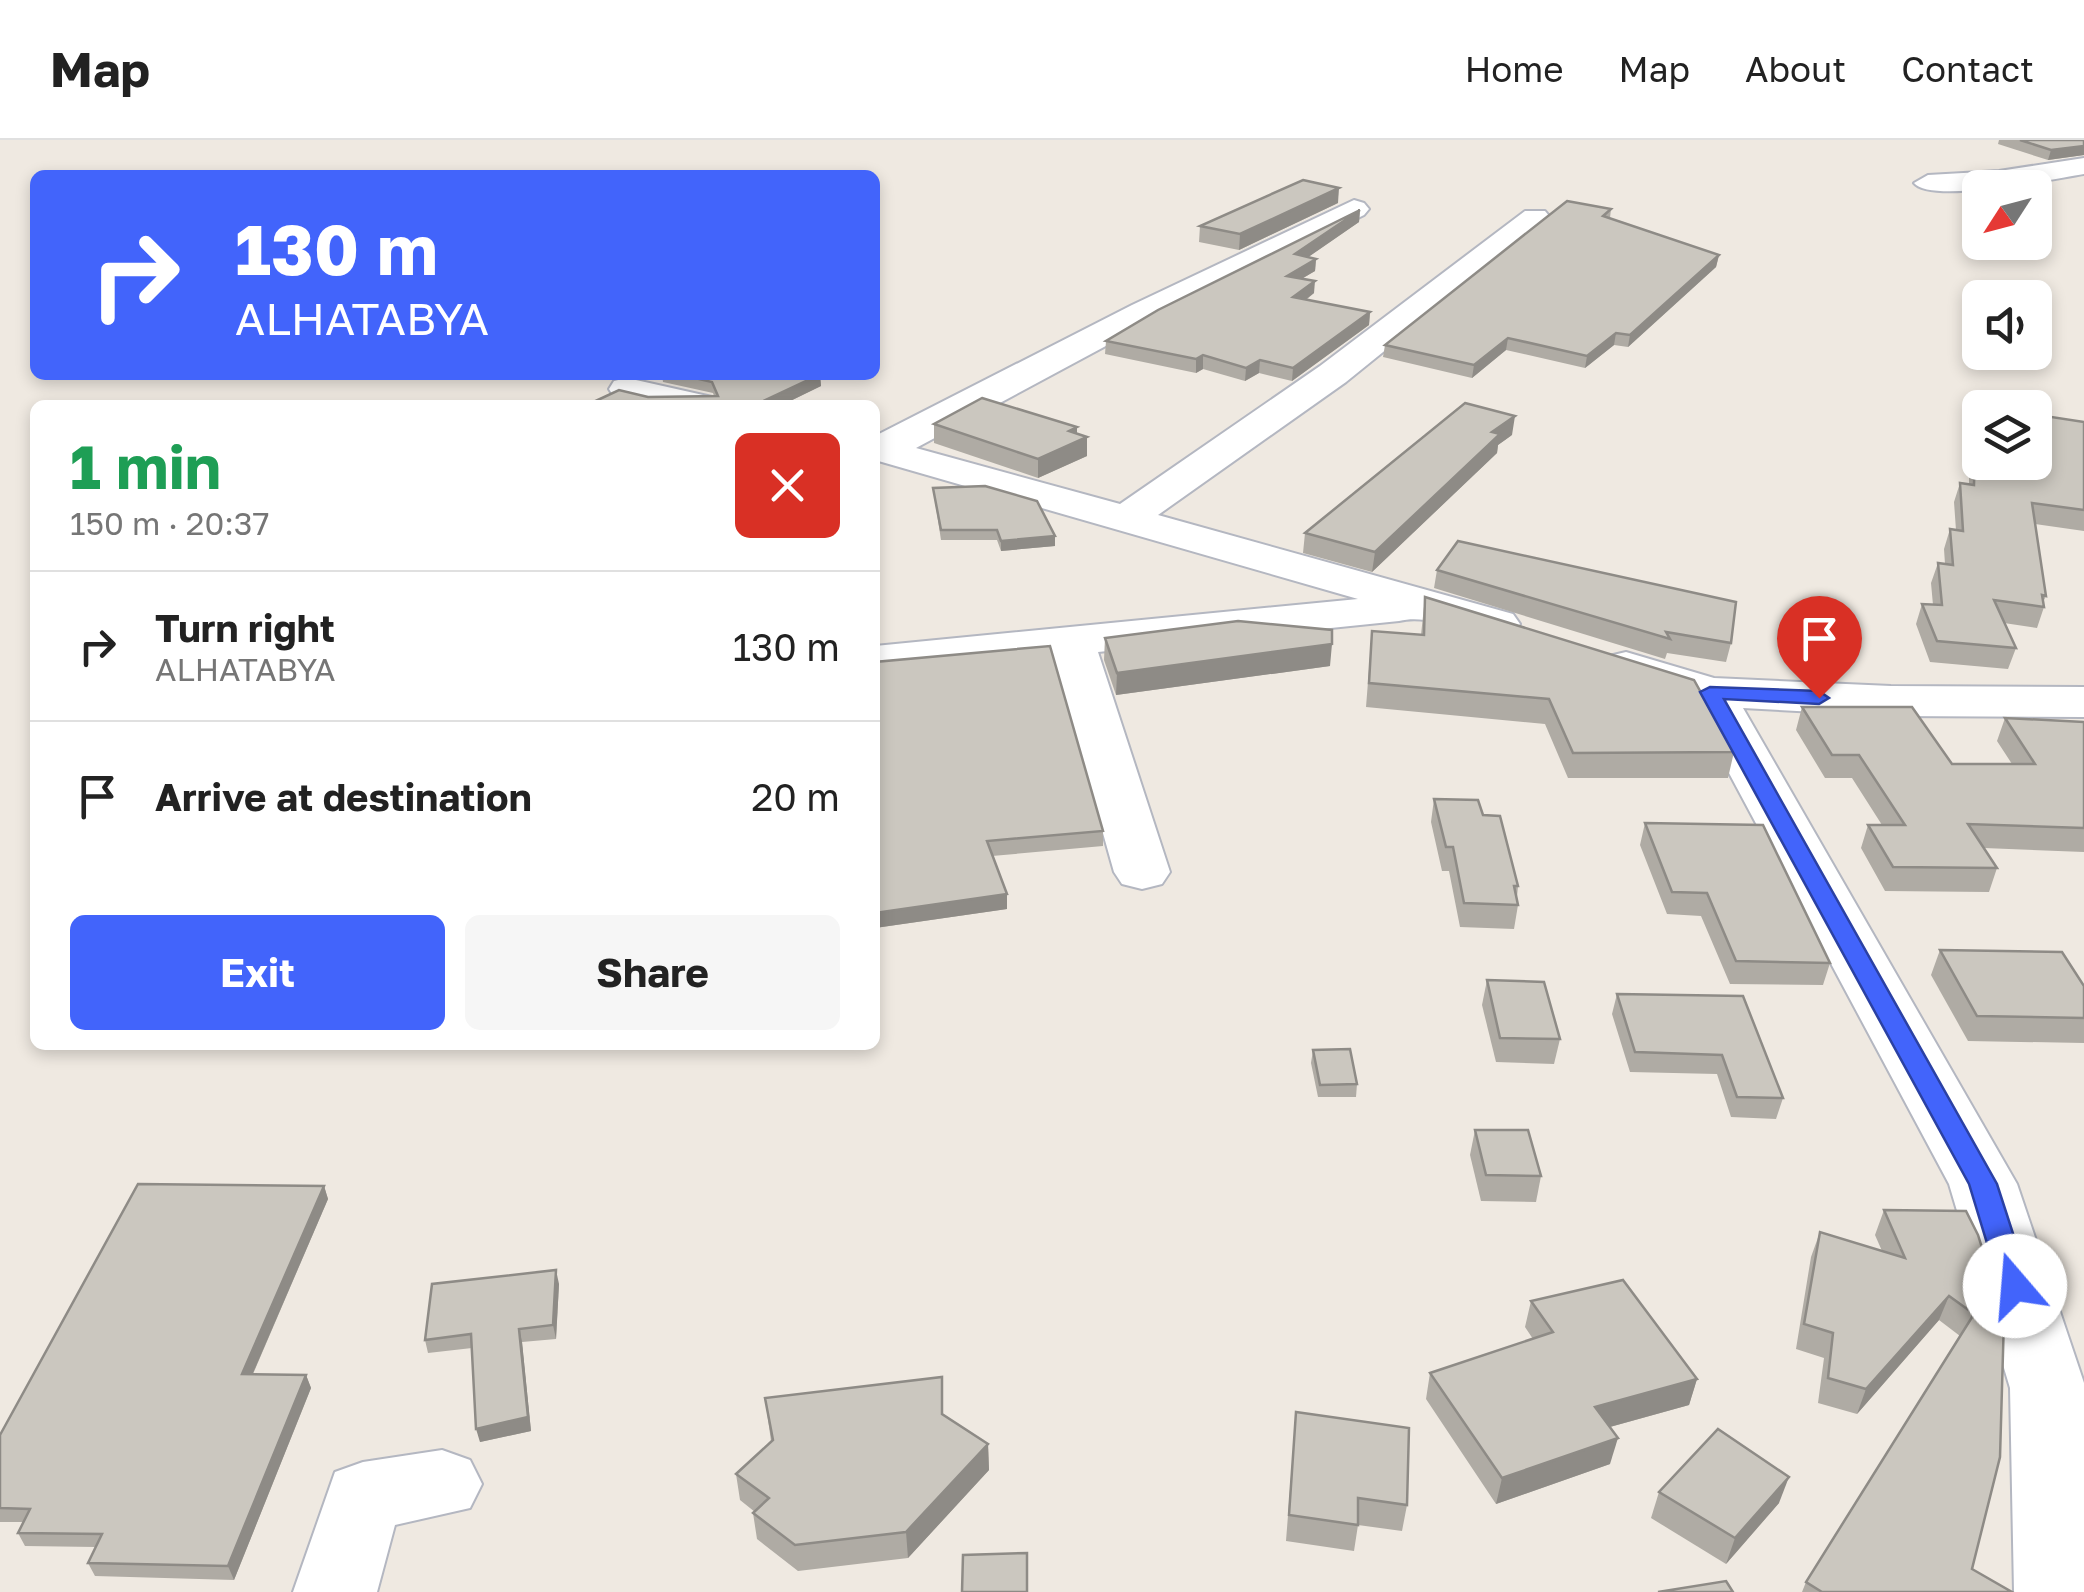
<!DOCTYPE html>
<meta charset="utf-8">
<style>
:root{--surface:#fff;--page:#f6f6f6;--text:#222;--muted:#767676;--line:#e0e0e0;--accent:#4264fb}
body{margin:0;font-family:"Golos Text",sans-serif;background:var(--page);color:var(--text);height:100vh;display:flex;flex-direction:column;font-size:38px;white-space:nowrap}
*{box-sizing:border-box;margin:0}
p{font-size:32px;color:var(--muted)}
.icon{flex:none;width:55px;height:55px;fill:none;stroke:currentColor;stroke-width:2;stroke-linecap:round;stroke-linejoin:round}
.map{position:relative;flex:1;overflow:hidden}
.details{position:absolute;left:30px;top:260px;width:850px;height:650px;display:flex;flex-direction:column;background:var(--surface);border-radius:15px;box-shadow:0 5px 15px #0003}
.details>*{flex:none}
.top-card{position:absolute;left:30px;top:30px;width:850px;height:210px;border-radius:15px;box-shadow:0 5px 15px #0003;background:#4264fb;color:#fff;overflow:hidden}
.needle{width:65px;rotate:234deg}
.buttons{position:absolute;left:1962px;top:30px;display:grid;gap:20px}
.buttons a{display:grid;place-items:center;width:90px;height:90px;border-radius:15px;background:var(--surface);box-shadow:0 5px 15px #0003;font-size:50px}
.pin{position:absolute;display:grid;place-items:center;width:85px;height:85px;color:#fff;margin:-102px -42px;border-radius:50% 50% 50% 0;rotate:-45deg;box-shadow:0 0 10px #0007}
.pin .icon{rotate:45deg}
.me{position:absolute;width:110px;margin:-55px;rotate:342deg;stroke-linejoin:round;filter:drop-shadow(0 0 8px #0008)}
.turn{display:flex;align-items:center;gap:35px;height:210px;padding:0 40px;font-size:45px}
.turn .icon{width:130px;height:130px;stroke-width:2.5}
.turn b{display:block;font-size:70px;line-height:85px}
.round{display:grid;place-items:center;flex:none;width:105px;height:105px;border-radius:15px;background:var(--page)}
.overview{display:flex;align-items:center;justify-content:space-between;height:170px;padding:0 40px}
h1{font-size:60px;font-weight:700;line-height:75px;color:#1e9e55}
.primary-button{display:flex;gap:20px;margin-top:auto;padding:20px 40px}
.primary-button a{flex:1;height:115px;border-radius:15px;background:var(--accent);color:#fff;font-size:40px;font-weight:700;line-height:115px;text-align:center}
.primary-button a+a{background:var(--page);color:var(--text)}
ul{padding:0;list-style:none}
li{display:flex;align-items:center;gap:30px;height:150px;padding:0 40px;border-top:2px solid var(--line)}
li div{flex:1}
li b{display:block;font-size:38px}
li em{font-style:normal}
header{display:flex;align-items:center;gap:60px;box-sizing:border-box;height:140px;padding:0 50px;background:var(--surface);border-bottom:2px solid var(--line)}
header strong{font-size:48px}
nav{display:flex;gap:55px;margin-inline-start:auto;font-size:35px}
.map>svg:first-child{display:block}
</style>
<header>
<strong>Map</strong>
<nav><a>Home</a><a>Map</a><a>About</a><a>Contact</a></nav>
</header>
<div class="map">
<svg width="2084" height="1452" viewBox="0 0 2084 1452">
<rect width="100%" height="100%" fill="#efe9e1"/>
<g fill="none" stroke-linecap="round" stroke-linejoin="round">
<defs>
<g id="minor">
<path d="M 2084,18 L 2084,34 C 2054,39 1930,64 1914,43 L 1928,35 L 1999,31 Z"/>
<path d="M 1354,60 L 1364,63 L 1369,69 L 1364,75 L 1156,179 L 916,308 L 1120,364 L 1320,226 L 1525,71 L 1545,71 L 1550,77 L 1346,242 L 1158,375 L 1513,474 L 1520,484 L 1513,494 C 1474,503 1438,472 1399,481 L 1098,512 L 1170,732 L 1162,744 L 1142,749 L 1122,744 L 1114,732 L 1053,516 L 875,534 L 875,506 L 1358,459 L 875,320 L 875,296 L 1132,165 Z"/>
<polygon points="627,238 712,257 717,265 650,265 614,257 609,249 614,241"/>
<polygon points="1626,512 1714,538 1891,546 2084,547 2084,577 1891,576 1743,568 2017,1044 2084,1243 2084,1452 2014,1452 2010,1248 1949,1044 1691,562 1609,536 1602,526 1609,516"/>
<polygon points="442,1310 470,1320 482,1344 470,1368 395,1385 377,1452 293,1452 335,1332 363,1322"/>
</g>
</defs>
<use href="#minor" stroke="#b4b7c1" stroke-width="4"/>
<use href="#minor" fill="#fff" fill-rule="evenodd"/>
</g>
<g fill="#afaba4" fill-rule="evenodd">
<polygon points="1999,0 2084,0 2084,15 2048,20 1998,4"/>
<polygon points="1338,63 1239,110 1199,102 1200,86"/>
<polygon points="1611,69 1610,78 1719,115 1716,127 1628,207 1614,205 1585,228 1506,210 1472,238 1383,217 1385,205"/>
<polygon points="1360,70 1359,82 1308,117 1316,119 1315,131 1303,138 1314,153 1306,160 1370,172 1369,185 1292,241 1259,233 1245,241 1203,229 1196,233 1105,214 1106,201"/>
<polygon points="662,235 820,235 821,246 782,265 587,265 648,257 714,256 713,253 663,242"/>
<path d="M 1982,259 L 2036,266 L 2038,275 L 2084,282 L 2084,391 L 2035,384 L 2046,456 L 2043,462 L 2044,467 L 2037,488 L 2004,483 L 2016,508 L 2008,529 L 1930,522 L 1916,484 L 1922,464 L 1933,465 L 1931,443 L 1938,423 L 1945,424 L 1944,409 L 1950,389 L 1956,390 L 1954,362 L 1960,343 L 1969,344 L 1969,325 L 1975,306 L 1979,306 L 1977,278 ZM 1980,268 L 2035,268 L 2035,322 L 1980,322 Z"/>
<polygon points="934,284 1077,294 1087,316 1038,338 934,303"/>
<polygon points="1512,295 1498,305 1497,313 1372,432 1303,413 1305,393"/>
<polygon points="933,348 1055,406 1001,411 997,400 941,400"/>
<polygon points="1437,430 1731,503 1726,522 1667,513 1665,519 1434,448"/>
<polygon points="1425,457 1734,612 1728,638 1568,638 1545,584 1366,567 1372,491 1421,495"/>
<polygon points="1105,498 1330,526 1116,555 1104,520"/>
<polygon points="875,522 1103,691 1103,706 992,716 1007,769 875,788"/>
<polygon points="1802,567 1952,624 2012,624 1997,601 2005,578 2084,582 2084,712 1984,708 1997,728 1989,752 1885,751 1861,708 1868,685 1882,685 1852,638 1825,638 1796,590"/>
<polygon points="1434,659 1483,675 1518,746 1517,757 1518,765 1514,789 1460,787 1449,731 1442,731 1431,682"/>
<polygon points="1645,683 1830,823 1823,845 1730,844 1701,776 1667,774 1640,705"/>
<polygon points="1940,810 2084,846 2084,903 1968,901 1931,835"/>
<polygon points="1487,840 1560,899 1554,924 1496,922 1482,865"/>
<polygon points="1617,854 1743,856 1783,958 1776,979 1731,977 1717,934 1630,932 1612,874"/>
<polygon points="1313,910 1357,944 1356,957 1318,957 1311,923"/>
<polygon points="1475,990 1541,1036 1536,1062 1481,1061 1470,1015"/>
<polygon points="324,1046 328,1059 253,1234 306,1235 311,1248 234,1440 95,1436 88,1423 96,1407 25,1406 18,1393 24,1382 0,1382 0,1295"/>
<polygon points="1884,1070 1978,1095 1972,1429 2012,1452 1802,1452 1806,1442 1960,1196 1939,1180 1857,1274 1818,1263 1824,1218 1796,1209 1811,1117 1820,1092 1882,1111 1875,1095"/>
<polygon points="559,1144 556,1199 522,1202 531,1291 480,1302 472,1208 428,1213 425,1200"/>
<polygon points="1531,1161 1697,1239 1689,1265 1610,1287 1610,1324 1496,1364 1426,1259 1430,1233 1533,1199 1525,1187"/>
<polygon points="765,1258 944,1275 988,1304 989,1330 908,1418 798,1431 757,1399 753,1373 755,1372 740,1360 736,1334 771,1301"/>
<polygon points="1296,1272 1407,1365 1402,1391 1358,1385 1354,1411 1286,1401"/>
<polygon points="1659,1352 1779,1363 1726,1424 1651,1378"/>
</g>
<g fill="#8e8b86">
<polygon points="2084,6 2084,15 2048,20 2051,10"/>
<polygon points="1339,48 1338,63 1239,110 1240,94"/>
<polygon points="1360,70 1359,82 1294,127 1295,114"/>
<polygon points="1719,115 1716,127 1628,207 1630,195"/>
<polygon points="1316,119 1315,131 1286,148 1287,136"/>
<polygon points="1315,141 1314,153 1292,170 1293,157"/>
<polygon points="1370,172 1369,185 1292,241 1293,228"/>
<polygon points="1616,193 1614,205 1585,228 1587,216"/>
<polygon points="1508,198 1506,210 1472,238 1474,225"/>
<polygon points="1203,215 1203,229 1196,233 1196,219"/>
<polygon points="1260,220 1259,233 1245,241 1246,228"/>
<polygon points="820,235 821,246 782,265 755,265"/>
<polygon points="1515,276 1512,295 1498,305 1497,313 1372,432 1375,412 1492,292"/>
<polygon points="1077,287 1077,302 1087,297 1087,316 1038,338 1038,319 1069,291"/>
<polygon points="1055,396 1055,406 1001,411 1001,401"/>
<polygon points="1332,504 1330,526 1116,555 1117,533"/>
<polygon points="1007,754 1007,769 875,788 875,773"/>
<polygon points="324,1046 328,1059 247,1247 242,1234"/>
<polygon points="556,1130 559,1144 556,1199 553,1185"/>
<polygon points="1949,1156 1939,1180 1857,1274 1866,1249"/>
<polygon points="519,1189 522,1202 531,1291 480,1302 476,1289"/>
<polygon points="306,1235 311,1248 234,1440 228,1426"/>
<polygon points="1697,1239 1689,1265 1588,1293 1595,1267"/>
<polygon points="1618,1298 1610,1324 1496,1364 1502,1338"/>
<polygon points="988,1304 989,1330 908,1418 906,1392"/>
<polygon points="1789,1337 1779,1363 1726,1424 1735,1398"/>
</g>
<g fill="#cbc7bf" stroke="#8e8b86" stroke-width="2.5">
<polygon points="2020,0 2084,0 2084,6 2051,10"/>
<polygon points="1303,40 1339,48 1240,94 1200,86"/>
<polygon points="1567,61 1611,69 1603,76 1719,115 1630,195 1616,193 1587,216 1508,198 1474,225 1385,205"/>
<polygon points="1360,70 1295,114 1316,119 1287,136 1315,141 1293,157 1370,172 1293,228 1260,220 1246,228 1203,215 1196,219 1106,201 1158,170"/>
<polygon points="682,235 819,235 755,265 587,265 619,250 648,257 718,256 712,242"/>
<polygon points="982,258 1077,287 1069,291 1087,297 1038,319 934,284"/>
<polygon points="1982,259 2036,266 2038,275 2084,282 2084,370 2032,363 2046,456 2042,455 2044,467 1994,460 2016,508 1937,501 1922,464 1942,465 1938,423 1953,425 1950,389 1963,391 1960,343 1974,345 1975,306 1980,307 1980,322 2035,322 2035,268 1983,268"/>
<polygon points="1465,263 1515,276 1492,292 1500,294 1375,412 1305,393"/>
<polygon points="985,346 1037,361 1055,396 1001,401 997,390 941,390 933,348"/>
<polygon points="1458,401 1736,462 1731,503 1666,492 1670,499 1437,430"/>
<polygon points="1425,457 1694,540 1734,612 1573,613 1549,559 1369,543 1372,491 1424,495"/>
<polygon points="1238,481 1332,490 1332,504 1117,533 1105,498"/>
<polygon points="1050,506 1103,691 987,701 1007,754 875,773 875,522"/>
<polygon points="1802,567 1912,567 1952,624 2035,624 2005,578 2084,582 2084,688 1968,684 1997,728 1893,727 1868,685 1905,685 1859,615 1832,615"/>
<polygon points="1434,659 1478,660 1483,675 1500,676 1518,746 1514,746 1518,765 1464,763 1453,707 1446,707"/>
<polygon points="1645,683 1763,685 1830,823 1736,821 1707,753 1672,752"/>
<polygon points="1940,810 2062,812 2084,846 2084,878 1977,876"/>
<polygon points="1487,840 1544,842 1560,899 1500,898"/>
<polygon points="1617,854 1743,856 1783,958 1737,957 1722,915 1635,912"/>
<polygon points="1350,909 1357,944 1320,945 1313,910"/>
<polygon points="1475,990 1528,990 1541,1036 1486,1035"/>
<polygon points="138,1044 324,1046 242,1234 306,1235 228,1426 88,1423 102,1394 18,1393 30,1369 0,1368 0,1295"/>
<polygon points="1884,1070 1966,1071 1978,1095 2004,1178 2000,1317 1972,1429 2012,1452 1822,1452 1806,1442 1974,1174 1949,1156 1866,1249 1828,1238 1833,1193 1804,1184 1820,1092 1905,1118"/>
<polygon points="556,1130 553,1185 519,1189 528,1277 476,1289 471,1194 425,1200 432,1144"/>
<polygon points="1623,1140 1697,1239 1595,1267 1618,1298 1502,1338 1430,1233 1553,1192 1531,1161"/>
<polygon points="942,1237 942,1274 988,1304 906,1392 795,1405 753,1373 769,1358 736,1334 773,1300 765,1258"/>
<polygon points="1296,1272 1409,1288 1407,1365 1358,1358 1358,1385 1289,1375"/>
<polygon points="1718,1289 1789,1337 1735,1398 1659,1352"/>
<polygon points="1027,1413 1027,1452 962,1452 963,1415"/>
<polygon points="1726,1441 1733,1452 1658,1452"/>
</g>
<polygon fill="#4264fb" stroke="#2b41a3" stroke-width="2.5" points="1710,547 1819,551 1829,558 1819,564 1724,559 1997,1044 2030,1146 2026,1155 2005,1155 2000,1146 1969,1044 1700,552"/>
</svg>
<div class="buttons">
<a><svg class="needle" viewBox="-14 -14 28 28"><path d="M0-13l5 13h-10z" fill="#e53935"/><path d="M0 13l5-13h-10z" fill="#767676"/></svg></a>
<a><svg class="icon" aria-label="sound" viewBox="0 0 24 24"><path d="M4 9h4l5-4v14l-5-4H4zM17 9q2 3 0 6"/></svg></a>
<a><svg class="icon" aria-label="layers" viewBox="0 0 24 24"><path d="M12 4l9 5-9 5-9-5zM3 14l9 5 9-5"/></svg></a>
</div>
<div class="pin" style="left:1819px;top:558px;background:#d93025"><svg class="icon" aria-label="arrive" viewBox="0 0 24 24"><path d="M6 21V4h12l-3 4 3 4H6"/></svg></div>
<svg class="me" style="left:2015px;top:1146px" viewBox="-20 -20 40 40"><circle r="19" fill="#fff"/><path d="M0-13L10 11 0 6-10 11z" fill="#4264fb"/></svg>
<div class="top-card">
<div class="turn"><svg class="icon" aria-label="right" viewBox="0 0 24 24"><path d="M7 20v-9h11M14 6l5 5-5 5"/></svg><div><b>130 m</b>ALHATABYA</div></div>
</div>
<section class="details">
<div class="overview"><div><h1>1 min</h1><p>150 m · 20:37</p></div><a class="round" style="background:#d93025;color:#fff"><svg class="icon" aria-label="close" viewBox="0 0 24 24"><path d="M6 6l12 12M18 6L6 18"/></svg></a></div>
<ul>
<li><svg class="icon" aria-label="right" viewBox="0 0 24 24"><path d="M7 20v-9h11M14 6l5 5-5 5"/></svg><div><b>Turn right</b><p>ALHATABYA</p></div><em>130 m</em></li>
<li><svg class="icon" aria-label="arrive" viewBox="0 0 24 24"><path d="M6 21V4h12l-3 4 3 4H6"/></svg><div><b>Arrive at destination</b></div><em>20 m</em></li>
</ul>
<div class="primary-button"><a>Exit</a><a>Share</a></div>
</section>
</div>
